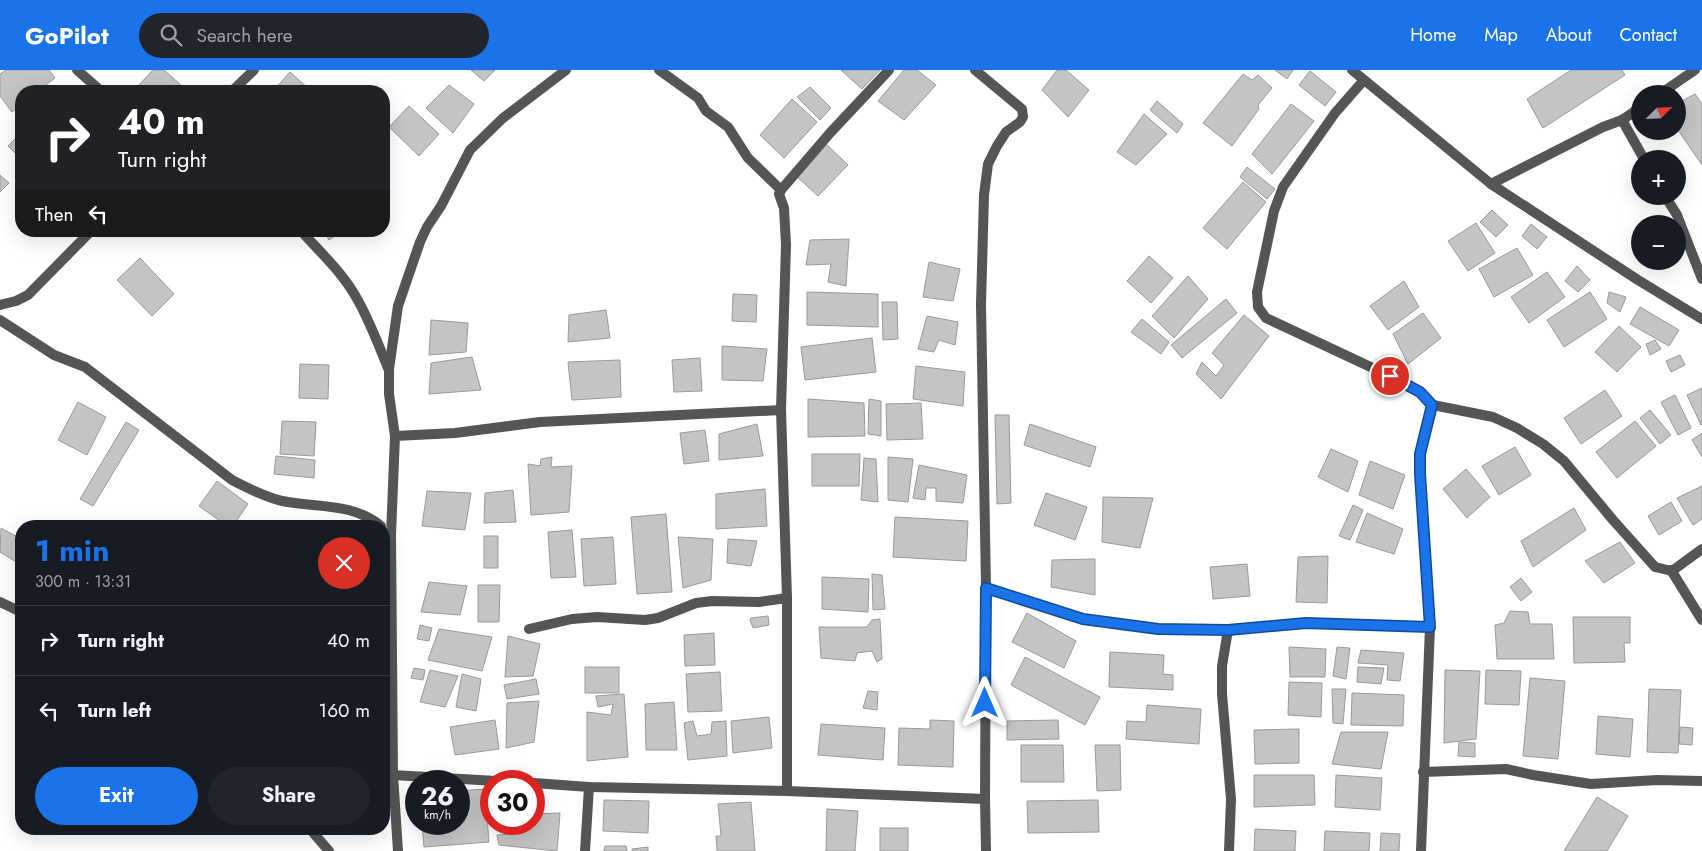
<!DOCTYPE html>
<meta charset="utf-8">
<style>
:root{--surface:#171b24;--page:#20242c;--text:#f1f3f6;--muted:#9ea1a6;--line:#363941;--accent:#1a73e8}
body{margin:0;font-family:Jost,sans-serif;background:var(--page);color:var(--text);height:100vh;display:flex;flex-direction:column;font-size:19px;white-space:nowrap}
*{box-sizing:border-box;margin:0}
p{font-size:16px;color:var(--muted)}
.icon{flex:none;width:28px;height:28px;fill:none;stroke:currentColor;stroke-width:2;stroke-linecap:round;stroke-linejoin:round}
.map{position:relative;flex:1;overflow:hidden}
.drawer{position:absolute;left:15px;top:450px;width:375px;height:315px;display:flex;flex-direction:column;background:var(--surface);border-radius:20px;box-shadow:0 5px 20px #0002}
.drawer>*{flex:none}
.hud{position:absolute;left:15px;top:15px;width:375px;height:152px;border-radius:20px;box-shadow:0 5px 20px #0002;background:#202124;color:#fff;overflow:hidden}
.needle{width:32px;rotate:66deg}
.tools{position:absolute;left:1631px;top:15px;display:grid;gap:10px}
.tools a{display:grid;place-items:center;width:55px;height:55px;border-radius:50%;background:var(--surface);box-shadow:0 5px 20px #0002;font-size:25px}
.speed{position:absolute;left:405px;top:700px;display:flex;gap:10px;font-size:25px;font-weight:700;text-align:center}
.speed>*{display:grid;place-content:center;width:65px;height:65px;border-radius:50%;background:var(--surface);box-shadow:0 5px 20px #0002;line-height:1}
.speed small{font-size:12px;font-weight:400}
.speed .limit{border:8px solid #d22;background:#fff;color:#111}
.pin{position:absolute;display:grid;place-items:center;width:42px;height:42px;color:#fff;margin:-21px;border:2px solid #fff;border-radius:50%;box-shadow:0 1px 5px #0007}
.me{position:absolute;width:55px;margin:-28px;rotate:0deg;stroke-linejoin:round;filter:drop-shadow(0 0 4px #0008)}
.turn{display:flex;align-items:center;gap:18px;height:105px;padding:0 20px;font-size:22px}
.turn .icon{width:65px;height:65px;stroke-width:2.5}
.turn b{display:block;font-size:35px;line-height:42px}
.then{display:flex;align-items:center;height:48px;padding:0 20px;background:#0003;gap:10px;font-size:19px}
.round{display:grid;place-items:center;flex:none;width:52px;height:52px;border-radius:26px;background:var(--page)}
.summary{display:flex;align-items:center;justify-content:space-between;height:85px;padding:0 20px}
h1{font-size:30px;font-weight:700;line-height:38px;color:var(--accent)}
.button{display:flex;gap:10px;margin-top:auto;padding:10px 20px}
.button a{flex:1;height:58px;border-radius:30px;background:var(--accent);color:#fff;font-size:20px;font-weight:700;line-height:58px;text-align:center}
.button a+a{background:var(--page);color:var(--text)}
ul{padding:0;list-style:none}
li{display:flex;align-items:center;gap:15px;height:70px;padding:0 20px;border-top:1px solid var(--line)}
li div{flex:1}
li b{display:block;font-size:19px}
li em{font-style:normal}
header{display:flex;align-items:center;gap:30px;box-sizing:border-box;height:70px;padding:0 25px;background:var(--accent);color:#fff}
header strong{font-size:24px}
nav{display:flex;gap:28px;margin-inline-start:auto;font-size:18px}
.search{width:350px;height:45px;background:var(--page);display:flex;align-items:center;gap:12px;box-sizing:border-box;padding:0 18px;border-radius:28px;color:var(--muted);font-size:19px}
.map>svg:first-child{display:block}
</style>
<header>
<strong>GoPilot</strong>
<div class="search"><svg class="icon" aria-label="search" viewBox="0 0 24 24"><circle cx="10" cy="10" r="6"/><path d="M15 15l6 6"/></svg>Search here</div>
<nav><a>Home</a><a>Map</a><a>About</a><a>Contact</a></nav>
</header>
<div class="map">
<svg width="1702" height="781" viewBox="0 0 1702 781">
<rect width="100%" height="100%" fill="#fff"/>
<g fill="#c4c4c4" stroke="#999">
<polygon points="6,0 49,0 55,8 38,21 21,21 21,34 12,42 0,26 0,4"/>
<polygon points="153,0 164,0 182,16 177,21 143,21 138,16"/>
<polygon points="471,0 495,0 484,11"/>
<polygon points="841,0 880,0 862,19"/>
<polygon points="904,0 917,0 936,15 904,50 878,31"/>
<polygon points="1057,0 1066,0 1089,20 1068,47 1042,20"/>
<polygon points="1275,0 1293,0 1287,9"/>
<polygon points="1571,0 1622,0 1625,5 1543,58 1527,29"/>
<polygon points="1310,1 1336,22 1325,36 1299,15"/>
<polygon points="290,2 311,21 273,21"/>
<polygon points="1243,4 1252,10 1258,5 1272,18 1258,35 1259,39 1232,76 1203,53"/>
<polygon points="449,15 474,34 453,63 426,38"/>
<polygon points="810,17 831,38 820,50 797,27"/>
<polygon points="1695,24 1702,34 1702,95 1678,60 1678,33"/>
<polygon points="792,29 817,52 784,88 760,65"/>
<polygon points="1157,31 1183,54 1177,63 1150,40"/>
<polygon points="1291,34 1314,51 1272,104 1252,84"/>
<polygon points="409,36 439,64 419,86 389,57"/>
<polygon points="1144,44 1167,64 1136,95 1117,82"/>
<polygon points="21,63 21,89 8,76"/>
<polygon points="825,73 848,95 818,126 795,105"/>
<polygon points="1247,97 1275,119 1267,129 1240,107"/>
<polygon points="0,105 9,113 0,122"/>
<polygon points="1243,112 1266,132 1227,179 1203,158"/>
<polygon points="384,114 390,125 384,129"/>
<polygon points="1492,140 1508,155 1496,167 1480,152"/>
<polygon points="1476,153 1495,183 1468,201 1448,171"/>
<polygon points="1531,154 1547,167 1537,179 1522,166"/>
<polygon points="324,161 342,161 329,170"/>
<polygon points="849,169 846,216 828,212 831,194 806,195 810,170"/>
<polygon points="1517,178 1533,205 1494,227 1479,199"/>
<polygon points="1149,186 1173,208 1151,233 1127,211"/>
<polygon points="140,188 174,224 152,246 117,210"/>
<polygon points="929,192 960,199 953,231 923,227"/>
<polygon points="1577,196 1590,210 1578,222 1565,211"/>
<polygon points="1547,202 1565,227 1529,253 1511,227"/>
<polygon points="1188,206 1208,229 1174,268 1152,246"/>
<polygon points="1404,211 1419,237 1388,260 1370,236"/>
<polygon points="807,222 878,224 878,257 807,255"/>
<polygon points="1590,222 1607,249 1564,277 1547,250"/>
<polygon points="1609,222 1626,227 1620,242 1607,233"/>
<polygon points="733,224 757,225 756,252 732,251"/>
<polygon points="1226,229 1237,243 1182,288 1171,275"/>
<polygon points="882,232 897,232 898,269 883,270"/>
<polygon points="1640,237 1679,260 1669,276 1630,254"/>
<polygon points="606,240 610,268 568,272 569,245"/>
<polygon points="1423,243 1441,268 1408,294 1393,264"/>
<polygon points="1244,245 1269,266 1221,329 1196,304 1202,292 1216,306 1224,295 1212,283"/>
<polygon points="927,246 958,252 955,275 939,270 934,282 918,279"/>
<polygon points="1142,249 1169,272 1161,284 1131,262"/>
<polygon points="431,250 468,253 466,282 429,285"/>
<polygon points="1619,256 1641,277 1617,302 1595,282"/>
<polygon points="872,268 876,302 805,310 801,277"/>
<polygon points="1655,270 1661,279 1650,285 1646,274"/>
<polygon points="722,276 767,279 763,311 722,310"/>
<polygon points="1680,285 1685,295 1671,302 1666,291"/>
<polygon points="472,287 481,320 429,324 431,293"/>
<polygon points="700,288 702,321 674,322 672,290"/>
<polygon points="620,290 621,327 572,330 568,292"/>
<polygon points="300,294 329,295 328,329 299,328"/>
<polygon points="916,296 965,302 963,336 913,329"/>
<polygon points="1702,318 1702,354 1701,355 1687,325"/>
<polygon points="1605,320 1622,346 1581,374 1564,348"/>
<polygon points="1675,325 1691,358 1678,365 1661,332"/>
<polygon points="808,329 864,333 865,366 808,367"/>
<polygon points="869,329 881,331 881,366 868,364"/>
<polygon points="78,332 106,347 87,385 58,370"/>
<polygon points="921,333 923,369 887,370 886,334"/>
<polygon points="1650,340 1671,365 1660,374 1640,348"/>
<polygon points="995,345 1009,345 1011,433 997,434"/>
<polygon points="282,351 316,352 314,386 280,384"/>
<polygon points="1635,351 1656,376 1617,408 1596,382"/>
<polygon points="126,352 139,360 93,436 80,429"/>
<polygon points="757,354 763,386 719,390 719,364"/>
<polygon points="1030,354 1096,377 1090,397 1024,375"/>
<polygon points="705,360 709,391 684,394 680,363"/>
<polygon points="1702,363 1702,387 1692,370"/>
<polygon points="1515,377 1531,405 1499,425 1482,396"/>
<polygon points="1331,379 1358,391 1348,422 1318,407"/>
<polygon points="812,384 860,384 859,416 812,416"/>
<polygon points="276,386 315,390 314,408 274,404"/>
<polygon points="552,387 551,397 572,396 569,442 531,445 528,394 540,396 541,389"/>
<polygon points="888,387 913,389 908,432 888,430"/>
<polygon points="864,388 876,389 878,432 861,430"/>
<polygon points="1370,391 1405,405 1393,439 1359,425"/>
<polygon points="919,395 967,405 963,433 936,431 936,418 926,418 925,430 913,428"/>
<polygon points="1466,399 1490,427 1467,448 1443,419"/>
<polygon points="217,411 248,434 233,456 227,456 199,436"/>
<polygon points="1702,416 1702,449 1693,455 1677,428"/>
<polygon points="765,419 767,456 716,459 716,424"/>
<polygon points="513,420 516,452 484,453 485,423"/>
<polygon points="427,421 471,423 465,460 422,456"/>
<polygon points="1046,423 1087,437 1075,470 1034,455"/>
<polygon points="1103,427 1153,428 1140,478 1102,472"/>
<polygon points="1671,432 1682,451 1659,465 1648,446"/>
<polygon points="1353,435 1363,440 1350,470 1339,466"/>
<polygon points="1574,438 1586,460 1533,497 1521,471"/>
<polygon points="1367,443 1403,459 1394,484 1356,472"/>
<polygon points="666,444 672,522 637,524 631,447"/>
<polygon points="895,447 968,451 966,491 893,487"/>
<polygon points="1,458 21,469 21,495 0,482"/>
<polygon points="572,460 576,507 551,508 548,462"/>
<rect x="484" y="466" width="14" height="32"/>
<polygon points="613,467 616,514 584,516 581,469"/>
<polygon points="678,467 713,469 711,510 683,518"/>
<polygon points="728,469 757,471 751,496 727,493"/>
<polygon points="1620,472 1635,493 1604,513 1585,491"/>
<polygon points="1328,486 1327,533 1296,532 1298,487"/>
<polygon points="1095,489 1095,525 1051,517 1052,490"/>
<polygon points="1247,494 1250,526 1213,529 1210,497"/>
<polygon points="872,504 882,505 885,539 873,540"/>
<polygon points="822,507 869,509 868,542 822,539"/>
<polygon points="1521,508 1532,522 1521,531 1510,517"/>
<polygon points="429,512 467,516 460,545 421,542"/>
<polygon points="478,515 500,515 499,552 478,552"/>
<polygon points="1510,541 1528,542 1530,554 1552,554 1554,589 1497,589 1495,555 1504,553"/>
<polygon points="1027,543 1076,571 1064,598 1012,572"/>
<polygon points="768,546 769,555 753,558 750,550 751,548"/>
<polygon points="1573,547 1630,547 1630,573 1624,573 1625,592 1574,593"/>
<polygon points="880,549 882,589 877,592 872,581 857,583 855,591 821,588 819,557 867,557 872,550"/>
<polygon points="420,555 432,558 429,571 417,569"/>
<polygon points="439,559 492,567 482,601 428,590"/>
<polygon points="714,563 715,595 685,596 684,565"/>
<polygon points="508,566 540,574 533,606 505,607"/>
<polygon points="1289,577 1326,579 1325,607 1290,607"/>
<polygon points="1337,577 1350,578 1346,609 1333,606"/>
<polygon points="1361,580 1404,583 1400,611 1387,610 1388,595 1358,593"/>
<polygon points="1110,582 1164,585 1163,604 1173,605 1173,620 1109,617"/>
<polygon points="1025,587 1100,627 1085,655 1011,615"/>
<rect x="585" y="597" width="34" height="26"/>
<polygon points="1358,597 1384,598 1381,614 1357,612"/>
<polygon points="414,598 425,600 423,610 411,608"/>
<polygon points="430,600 458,606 445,637 420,632"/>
<polygon points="1445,600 1480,601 1476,669 1444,673"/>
<polygon points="1486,600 1521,601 1519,635 1485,634"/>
<polygon points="720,602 722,641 688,642 686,604"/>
<polygon points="462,604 481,609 476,641 456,637"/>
<polygon points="1530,608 1565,611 1558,689 1523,686"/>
<polygon points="536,609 539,624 507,629 504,615"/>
<polygon points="1289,612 1322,613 1321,647 1288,645"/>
<polygon points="1332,619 1346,619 1343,654 1333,653"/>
<polygon points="1649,619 1681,620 1678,683 1647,682"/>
<polygon points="868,621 878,622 877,640 863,638"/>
<polygon points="1352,623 1404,625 1403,656 1351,655"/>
<polygon points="624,624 628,687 587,691 587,642 611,645 613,634 598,637 596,626"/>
<polygon points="539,631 534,672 506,678 507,633"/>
<polygon points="674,632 677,680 646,680 645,634"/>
<polygon points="1147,635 1201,639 1199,674 1126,669 1127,651 1146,652"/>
<polygon points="1598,646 1633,649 1630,687 1596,684"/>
<polygon points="769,647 772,678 733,683 731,651"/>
<polygon points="495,650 499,679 455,685 450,657"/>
<polygon points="930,650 954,651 953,697 898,695 899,658 930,659"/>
<polygon points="1058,650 1059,669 1007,670 1007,651"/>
<polygon points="693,651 697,666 711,664 712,652 726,651 727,686 688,690 684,653"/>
<polygon points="821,654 885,658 883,690 818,685"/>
<polygon points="1680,657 1693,658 1692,675 1679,674"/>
<polygon points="1299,659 1299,693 1255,694 1254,660"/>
<polygon points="1341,662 1388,662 1381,699 1332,694"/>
<polygon points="1459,672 1475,673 1475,687 1458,686"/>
<polygon points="1021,675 1063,675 1064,712 1021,712"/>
<polygon points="1095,675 1120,675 1121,720 1097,721"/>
<polygon points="1254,705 1314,705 1315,735 1254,737"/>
<polygon points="1336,705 1382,708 1380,740 1335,737"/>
<polygon points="485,719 489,772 424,777 422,754 459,754 459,721"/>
<polygon points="1597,727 1628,746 1607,781 1564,781"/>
<polygon points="604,730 649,731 648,763 603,761"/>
<polygon points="1098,730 1099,762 1028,763 1027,731"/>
<polygon points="751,732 755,781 717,781 716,766 721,766 718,734"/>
<polygon points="827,739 858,741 855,781 826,781"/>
<polygon points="560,743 557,781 499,775 497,765 511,764 510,758 497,754 534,754 534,744"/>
<rect x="880" y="758" width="28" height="23"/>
<polygon points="1255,759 1296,761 1295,781 1254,781"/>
<polygon points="1325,761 1370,763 1369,781 1324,781"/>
<polygon points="1381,763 1400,764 1399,781 1380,781"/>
<polygon points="605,776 626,776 627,781 604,781"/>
<polygon points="648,777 648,781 632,781 632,779"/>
</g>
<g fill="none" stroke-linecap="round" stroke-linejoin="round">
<g stroke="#555" stroke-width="10">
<polyline points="77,0 101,21"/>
<polyline points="659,0 698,28 706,41 728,57 748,88 781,120 779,124 784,138 786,175 781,340 787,528 787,721"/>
<polyline points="975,0 1022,39 1023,47 1020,52 1006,62 997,76 988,94 984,125 981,234 986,518 985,729 986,781"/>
<polyline points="1352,0 1491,114 1638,210 1702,249"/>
<polyline points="1364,10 1335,43 1283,117 1274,141 1257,222 1258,237 1266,248 1407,314 1420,322 1433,335 1493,347 1517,358 1543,374 1564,391 1613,450 1655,497 1672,501 1702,479"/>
<polyline points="232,21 254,0"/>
<polyline points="1660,24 1695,0"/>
<polyline points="1622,50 1644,89"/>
<polyline points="1491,114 1603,57 1622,50 1640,38"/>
<polyline points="781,120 830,63 889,0"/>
<polyline points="1665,126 1677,145 1702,209"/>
<path d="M 301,161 C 320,182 342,202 356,227 C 369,249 378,274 388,298"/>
<polyline points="0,235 16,231 28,225 91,161"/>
<path d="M 0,250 L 54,285 L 85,297 L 232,410 C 248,418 264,427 282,431 C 316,438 352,432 381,456"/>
<polyline points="395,366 455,363 540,352 781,340"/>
<polyline points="1671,500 1702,550"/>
<polyline points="986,518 1083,549 1158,559 1228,560 1306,553 1430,557"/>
<polyline points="0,532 21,542"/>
<polyline points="529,559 572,549 597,547 645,550 658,548 696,533 712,531 759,532 787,528"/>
<polyline points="1228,560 1222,596 1222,624 1231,729 1229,781"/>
<polyline points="1423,702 1506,699 1533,705 1591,714 1657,710 1702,711"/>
<polyline points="393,705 496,711"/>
<polyline points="534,713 589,717 787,721 985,729"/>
<polyline points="310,759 329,781"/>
<polyline points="398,781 393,705 391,465 395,366 389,324 389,299 398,236 420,172 427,157 441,136 470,80 503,48 566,0"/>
<polyline points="585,781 589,717"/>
<polyline points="1421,781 1430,557 1420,404 1420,384 1433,335"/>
</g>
</g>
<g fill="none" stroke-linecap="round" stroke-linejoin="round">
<defs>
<polyline id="route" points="985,633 986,518 1083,549 1158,559 1228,560 1306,553 1430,557 1420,404 1420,384 1432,335 1420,322 1390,306"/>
</defs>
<use href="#route" stroke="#114b97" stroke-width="12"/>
<use href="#route" stroke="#1a73e8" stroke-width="9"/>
</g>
</svg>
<div class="tools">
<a><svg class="needle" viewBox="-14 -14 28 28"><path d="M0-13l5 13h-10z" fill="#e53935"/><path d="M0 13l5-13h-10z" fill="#9ea1a6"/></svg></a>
<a>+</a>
<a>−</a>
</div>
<div class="speed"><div>26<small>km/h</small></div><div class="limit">30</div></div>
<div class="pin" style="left:1390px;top:306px;background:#d93025"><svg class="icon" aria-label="arrive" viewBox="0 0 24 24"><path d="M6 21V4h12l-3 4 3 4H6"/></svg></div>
<svg class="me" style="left:985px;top:633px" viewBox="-20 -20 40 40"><path d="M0-17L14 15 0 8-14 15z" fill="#1a73e8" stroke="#fff" stroke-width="4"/></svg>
<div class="hud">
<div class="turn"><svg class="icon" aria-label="right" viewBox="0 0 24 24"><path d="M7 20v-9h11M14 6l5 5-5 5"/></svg><div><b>40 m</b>Turn right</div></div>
<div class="then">Then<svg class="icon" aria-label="left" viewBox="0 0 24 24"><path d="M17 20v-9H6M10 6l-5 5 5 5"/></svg></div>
</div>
<section class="drawer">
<div class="summary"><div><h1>1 min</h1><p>300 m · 13:31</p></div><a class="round" style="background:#d93025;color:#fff"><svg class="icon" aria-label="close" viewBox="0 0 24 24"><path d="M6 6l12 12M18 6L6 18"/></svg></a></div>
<ul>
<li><svg class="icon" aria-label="right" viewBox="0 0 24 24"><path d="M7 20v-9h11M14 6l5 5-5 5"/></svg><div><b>Turn right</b></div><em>40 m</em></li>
<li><svg class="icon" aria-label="left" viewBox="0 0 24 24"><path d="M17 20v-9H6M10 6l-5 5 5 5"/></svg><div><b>Turn left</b></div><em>160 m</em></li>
</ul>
<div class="button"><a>Exit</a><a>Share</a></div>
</section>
</div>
